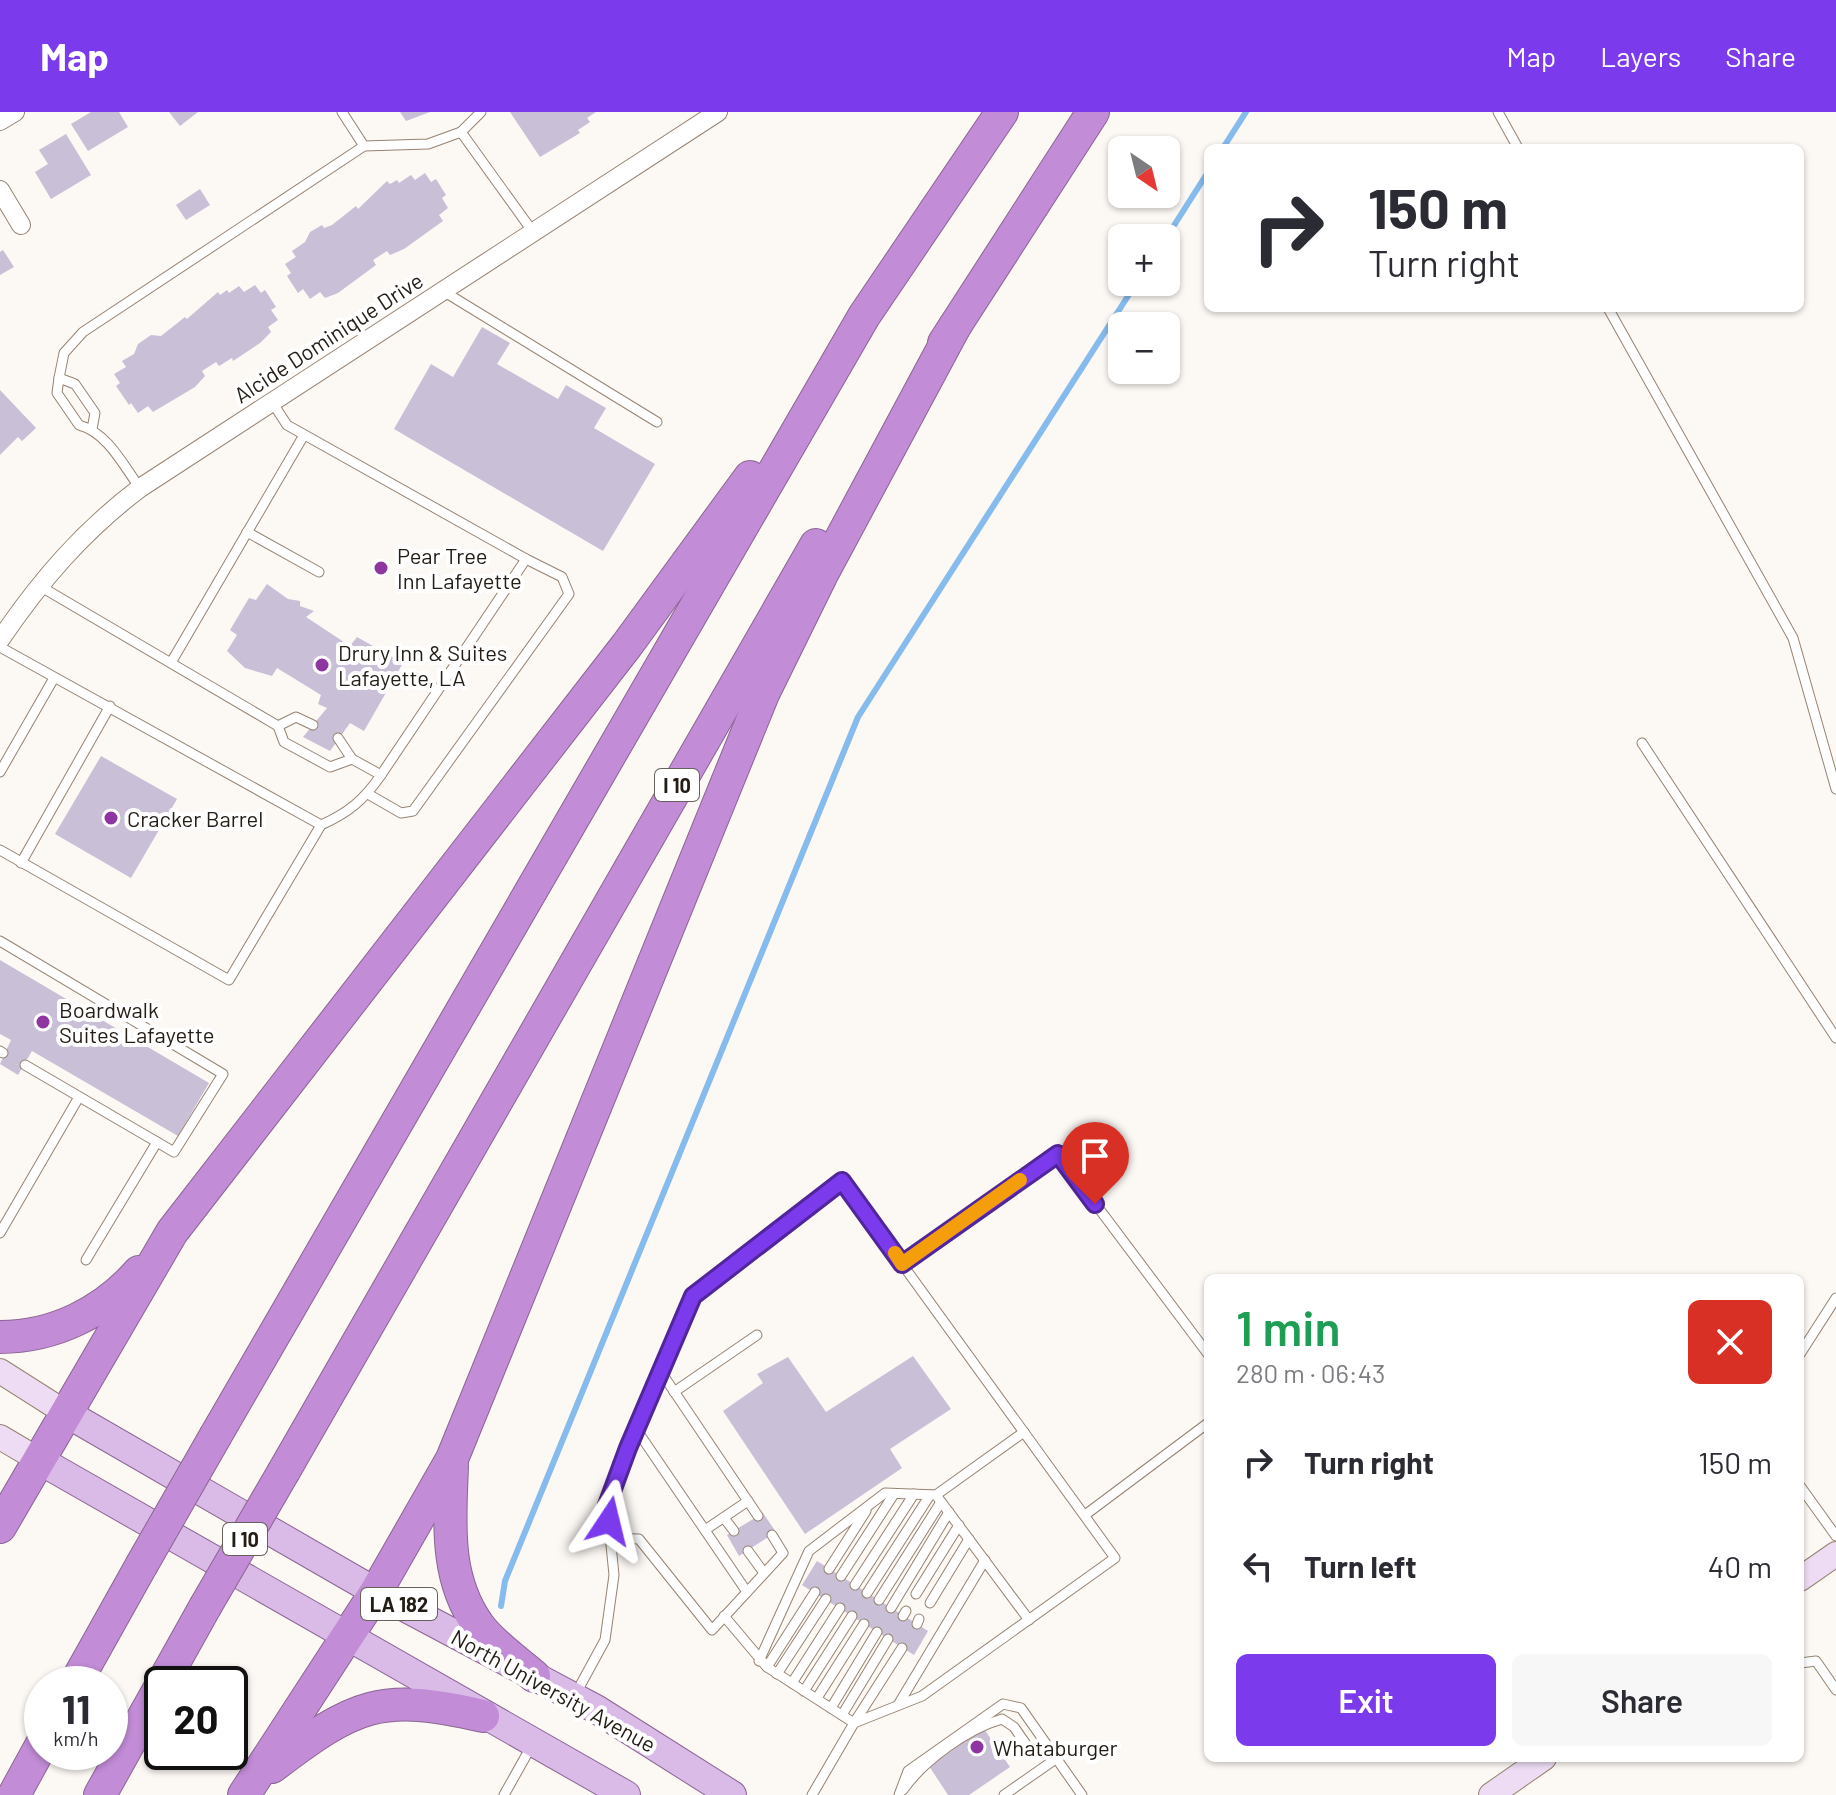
<!DOCTYPE html>
<meta charset="utf-8">
<style>
:root{--surface:#fff;--page:#f7f7f7;--text:#2b2b33;--muted:#7c7c81;--accent:#7c3aed}
body{margin:0;font-family:Barlow,sans-serif;background:var(--page);color:var(--text);height:100vh;display:flex;flex-direction:column;font-size:30px;white-space:nowrap}
*{box-sizing:border-box;margin:0}
p{font-size:26px;color:var(--muted)}
.icon{flex:none;width:44px;height:44px;fill:none;stroke:currentColor;stroke-width:2;stroke-linecap:round;stroke-linejoin:round}
.map{position:relative;flex:1;overflow:hidden}
.sheet{position:absolute;left:1204px;top:1162px;width:600px;height:488px;display:flex;flex-direction:column;background:var(--surface);border-radius:12px;box-shadow:0 2px 6px #0004}
.sheet>*{flex:none}
.top-card{position:absolute;left:1204px;top:32px;width:600px;height:168px;border-radius:12px;box-shadow:0 2px 6px #0004;background:#fff;color:var(--text);overflow:hidden}
.needle{width:52px;rotate:145deg}
.fabs{position:absolute;left:1108px;top:24px;display:grid;gap:16px}
.fabs a{display:grid;place-items:center;width:72px;height:72px;border-radius:12px;background:var(--surface);box-shadow:0 2px 6px #0004;font-size:40px}
.speed{position:absolute;left:24px;top:1554px;display:flex;gap:16px;font-size:40px;font-weight:700;text-align:center}
.speed>*{display:grid;place-content:center;width:104px;height:104px;border-radius:50%;background:var(--surface);box-shadow:0 2px 6px #0004;line-height:1}
.speed small{font-size:20px;font-weight:400}
.speed .limit{border:4px solid #111;border-radius:12px;background:#fff;color:#111}
.pin{position:absolute;display:grid;place-items:center;width:68px;height:68px;color:#fff;margin:-82px -34px;border-radius:50% 50% 50% 0;rotate:-45deg;box-shadow:0 0 8px #0007}
.pin .icon{rotate:45deg}
.me{position:absolute;width:88px;margin:-44px;rotate:10deg;stroke-linejoin:round;filter:drop-shadow(0 0 6px #0008)}
.turn{display:flex;align-items:center;gap:28px;height:168px;padding:0 32px;font-size:36px}
.turn .icon{width:104px;height:104px;stroke-width:2.5}
.turn b{display:block;font-size:56px;line-height:68px}
.round{display:grid;place-items:center;flex:none;width:84px;height:84px;border-radius:12px;background:var(--page)}
.overview{display:flex;align-items:center;justify-content:space-between;height:136px;padding:0 32px}
h1{font-size:48px;font-weight:600;line-height:60px;color:#1e9e55}
.button{display:flex;gap:16px;margin-top:auto;padding:16px 32px}
.button a{flex:1;height:92px;border-radius:12px;background:var(--accent);color:#fff;font-size:32px;font-weight:600;line-height:92px;text-align:center}
.button a+a{background:var(--page);color:var(--text)}
ul{padding:0;list-style:none}
li{display:flex;align-items:center;gap:24px;height:104px;padding:0 32px}
li div{flex:1}
li b{display:block;font-size:30px}
li em{font-style:normal}
header{display:flex;align-items:center;gap:48px;box-sizing:border-box;height:112px;padding:0 40px;background:var(--accent);color:#fff}
header strong{font-size:38px}
nav{display:flex;gap:44px;margin-inline-start:auto;font-size:28px}
.map>svg:first-child{display:block}
</style>
<header>
<strong>Map</strong>
<nav><a>Map</a><a>Layers</a><a>Share</a></nav>
</header>
<div class="map">
<svg width="1836" height="1683" viewBox="0 0 1836 1683">
<rect width="100%" height="100%" fill="#fcf8f4"/>
<g fill="none" stroke-linecap="round" stroke-linejoin="round">
<g stroke="#86bbed" stroke-width="6">
<polyline points="1223,36 1246,0"/>
<polyline points="1166,126 1208,60"/>
<polyline points="501,1494 505,1469 858,605 1137,170"/>
</g>
</g>
<g fill="#c9bfd7">
<polygon points="91,0 119,0 128,15 88,39 71,12"/>
<polygon points="169,0 198,0 180,14"/>
<polygon points="400,0 430,0 406,9"/>
<polygon points="510,0 596,0 587,6 590,10 578,18 580,21 540,45"/>
<polygon points="66,22 91,63 51,87 35,60 48,52 39,38"/>
<polygon points="425,61 431,70 436,67 446,83 442,86 448,96 439,103 443,109 404,137 390,143 387,139 373,148 376,153 338,181 325,186 320,180 310,187 303,177 298,181 287,164 291,161 285,152 296,145 292,139 305,130 310,120 322,113 324,116 332,113 356,94 358,97 387,69 390,72 397,68 399,71 411,63 415,68"/>
<polygon points="200,77 210,93 186,108 176,93"/>
<polygon points="3,138 14,155 0,163 0,140"/>
<polygon points="255,173 261,181 265,178 276,195 271,198 278,208 268,215 271,220 260,231 233,249 232,246 219,254 216,250 202,259 205,264 195,275 153,300 148,294 138,301 131,291 129,293 116,274 120,271 114,262 126,255 122,249 134,242 138,232 151,223 161,224 185,205 187,207 218,180 220,183 227,178 229,181 239,174 244,180"/>
<polygon points="482,215 510,231 497,252 558,287 566,273 606,296 594,316 655,352 603,439 394,317 431,252 453,265"/>
<polygon points="0,278 36,316 22,329 18,325 0,343"/>
<polygon points="267,472 288,487 300,489 300,494 314,499 306,505 350,534 357,525 403,551 364,619 350,611 330,639 303,625 327,596 318,592 321,583 277,556 272,564 245,556 227,539 237,523 230,518 249,486 256,488"/>
<polygon points="101,644 177,687 131,766 55,722"/>
<polygon points="0,848 209,971 178,1024 32,939 18,963 0,952 11,928 0,922"/>
<polygon points="913,1244 951,1297 890,1337 902,1356 805,1422 723,1299 763,1271 757,1262 788,1245 826,1300"/>
<polygon points="763,1401 776,1420 739,1444 727,1423"/>
<polygon points="817,1449 928,1519 914,1543 802,1473"/>
<polygon points="984,1617 1010,1655 969,1683 948,1683 929,1654"/>
</g>
<g fill="none" stroke-linecap="round" stroke-linejoin="round">
<defs>
<g id="lane">
<polyline points="342,0 364,34"/>
<polyline points="1498,0 1518,36"/>
<polyline points="461,20 533,120"/>
<polyline points="443,179 657,310"/>
<polyline points="1608,196 1793,526 1836,677"/>
<polyline points="59,266 64,241 83,220 364,34 428,32 461,20 481,0"/>
<polyline points="272,290 287,313 526,447 381,663"/>
<path d="M 92,317 L 95,301 L 75,272 L 59,266 L 57,281 L 79,313 C 108,321 123,353 140,376"/>
<polyline points="247,420 319,460"/>
<polyline points="0,535 321,713"/>
<polyline points="172,549 304,323"/>
<polyline points="278,614 296,605 313,613"/>
<polyline points="338,626 352,647"/>
<polyline points="1642,631 1836,926"/>
<polyline points="0,660 54,566"/>
<polyline points="368,682 401,701 413,699 569,482 562,465 526,447"/>
<path d="M 0,738 L 229,868 L 321,713 C 348,701 364,688 381,663 L 352,647 L 330,655 L 284,630 L 278,614 L 38,473"/>
<polyline points="21,751 110,594"/>
<polyline points="0,829 223,962 174,1040 25,953"/>
<polyline points="0,939 3,941"/>
<polyline points="0,1121 79,985"/>
<polyline points="86,1148 157,1030"/>
<polyline points="902,1152 1058,1042 1208,1242"/>
<polyline points="1800,1242 1836,1186"/>
<polyline points="661,1260 758,1404"/>
<polyline points="674,1280 757,1223"/>
<polyline points="636,1317 747,1480"/>
<polyline points="1800,1374 1836,1424"/>
<polyline points="936,1383 1024,1320"/>
<polyline points="1085,1403 1208,1311"/>
<polyline points="724,1406 734,1419"/>
<polyline points="705,1418 748,1389"/>
<polyline points="610,1426 639,1427 712,1518 783,1441 772,1423"/>
<polyline points="748,1439 764,1461"/>
<polyline points="829,1457 866,1399"/>
<polyline points="841,1464 894,1382"/>
<polyline points="855,1473 914,1382"/>
<polyline points="867,1481 930,1383"/>
<polyline points="916,1482 959,1413"/>
<polyline points="879,1488 941,1390"/>
<polyline points="930,1491 969,1427"/>
<polyline points="891,1496 949,1400"/>
<polyline points="724,1504 767,1555 854,1611 902,1536"/>
<polyline points="903,1504 906,1499"/>
<polyline points="917,1512 919,1507"/>
<polyline points="759,1549 809,1439 885,1381 936,1383 1029,1508"/>
<polyline points="1800,1551 1816,1549 1836,1578"/>
<polyline points="767,1555 815,1480"/>
<polyline points="777,1562 826,1487"/>
<polyline points="792,1571 840,1496"/>
<polyline points="804,1579 852,1504"/>
<polyline points="575,1583 605,1528 614,1463 607,1393 693,1184 842,1069 1115,1446 922,1584 854,1611 812,1683"/>
<polyline points="817,1586 864,1512"/>
<polyline points="898,1593 985,1448"/>
<polyline points="831,1596 877,1520"/>
<polyline points="842,1603 888,1527"/>
<path d="M 903,1678 C 923,1649 967,1617 1002,1607 L 1014,1615 L 1030,1638 L 1053,1640"/>
<polyline points="504,1683 532,1633"/>
<polyline points="899,1683 908,1659 1003,1592 1021,1596 1082,1683"/>
<polyline points="1004,1683 1057,1646"/>
</g>
<g id="street">
<polyline points="0,9 15,0"/>
<polyline points="0,78 21,113"/>
<path d="M 0,528 C 40,469 82,420 140,376 L 718,0"/>
</g>
<g id="secondary">
<polyline points="0,1259 66,1301"/>
<polyline points="0,1325 39,1348"/>
<polyline points="1800,1467 1836,1442"/>
<polyline points="1491,1683 1544,1646"/>
</g>
<g id="primary">
<polyline points="66,1301 376,1480 596,1597 732,1683"/>
<polyline points="39,1348 626,1683"/>
</g>
<g id="highway">
<polyline points="944,231 1093,0"/>
<path d="M 0,1225 C 54,1225 104,1200 139,1160"/>
<polyline points="216,1323 864,204 1002,0"/>
<path d="M 452,1354 C 450,1409 444,1466 479,1514 C 493,1533 517,1549 534,1564"/>
<polyline points="284,1359 816,433"/>
<polyline points="0,1415 172,1120 627,533 750,365"/>
<polyline points="75,1572 141,1454"/>
<polyline points="162,1572 205,1495"/>
<path d="M 272,1655 C 355,1592 380,1580 483,1604"/>
<polyline points="14,1683 42,1632"/>
<polyline points="100,1683 162,1572"/>
<polyline points="244,1683 376,1480 452,1347 763,582 822,462 955,214"/>
</g>
</defs>
<use href="#lane" stroke="#968371" stroke-width="11"/>
<use href="#street" stroke="#968371" stroke-width="20"/>
<use href="#secondary" stroke="#968371" stroke-width="26"/>
<use href="#primary" stroke="#8b6593" stroke-width="30"/>
<use href="#highway" stroke="#8b6593" stroke-width="34"/>
<use href="#lane" stroke="#fff" stroke-width="9"/>
<use href="#street" stroke="#fff" stroke-width="18"/>
<use href="#secondary" stroke="#eddcf3" stroke-width="24"/>
<use href="#primary" stroke="#dabae7" stroke-width="28"/>
<use href="#highway" stroke="#c28cd7" stroke-width="32"/>
<defs>
<g id="highway-bridge">
<polyline points="141,1454 216,1323"/>
<polyline points="205,1495 284,1359"/>
</g>
</defs>
<use href="#highway-bridge" stroke="#8b6593" stroke-width="34" stroke-linecap="butt"/>
<use href="#highway-bridge" stroke="#c28cd7" stroke-width="32"/>
</g>
<g fill="none" stroke-linecap="round" stroke-linejoin="round">
<defs>
<polyline id="route" points="609,1409 607,1393 628,1336 693,1184 842,1069 902,1152 1058,1042 1095,1092"/>
</defs>
<use href="#route" stroke="#51269a" stroke-width="20"/>
<use href="#route" stroke="#7c3aed" stroke-width="14"/>
<polyline stroke="#f59e0b" stroke-width="14" points="895,1141 902,1152 1020,1068"/>
</g>
<g fill="#8f35a1" stroke="#fff" stroke-width="3">
<circle cx="381" cy="456" r="8"/>
<circle cx="322" cy="553" r="8"/>
<circle cx="111" cy="706" r="8"/>
<circle cx="43" cy="910" r="8"/>
<circle cx="977" cy="1635" r="8"/>
</g>
<g text-anchor="middle" dominant-baseline="central" stroke-width="8" stroke-linejoin="round" paint-order="stroke">
<g fill="#fff" stroke="#66615b" stroke-width="2">
<rect x="655" y="657" width="44" height="32" rx="6"/>
<rect x="223" y="1411" width="44" height="32" rx="6"/>
<rect x="361" y="1476" width="76" height="32" rx="6"/>
</g>
<g font-size="20" font-weight="bold" fill="#241d15">
<text x="677" y="673">I 10</text>
<text x="245" y="1427">I 10</text>
<text x="399" y="1492">LA 182</text>
</g>
<g font-size="22" fill="#241d15" stroke="#fff">
<text transform="translate(328 225) rotate(-33)">Alcide Dominique Drive</text>
<text transform="translate(554 1578) rotate(29)">North University Avenue</text>
</g>
<g font-size="22" fill="#241d15" stroke="#fff" text-anchor="start">
<text x="397" y="443">Pear Tree<tspan x="397" dy="25">Inn Lafayette</tspan></text>
<text x="338" y="540">Drury Inn &amp; Suites<tspan x="338" dy="25">Lafayette, LA</tspan></text>
<text x="127" y="706">Cracker Barrel</text>
<text x="59" y="897">Boardwalk<tspan x="59" dy="25">Suites Lafayette</tspan></text>
<text x="993" y="1635">Whataburger</text>
</g>
</g>
</svg>
<div class="fabs">
<a><svg class="needle" viewBox="-14 -14 28 28"><path d="M0-13l5 13h-10z" fill="#e53935"/><path d="M0 13l5-13h-10z" fill="#7c7c81"/></svg></a>
<a>+</a>
<a>−</a>
</div>
<div class="speed"><div>11<small>km/h</small></div><div class="limit">20</div></div>
<div class="pin" style="left:1095px;top:1092px;background:#d93025"><svg class="icon" aria-label="arrive" viewBox="0 0 24 24"><path d="M6 21V4h12l-3 4 3 4H6"/></svg></div>
<svg class="me" style="left:609px;top:1409px" viewBox="-20 -20 40 40"><path d="M0-17L14 15 0 8-14 15z" fill="#7c3aed" stroke="#fff" stroke-width="4"/></svg>
<div class="top-card">
<div class="turn"><svg class="icon" aria-label="right" viewBox="0 0 24 24"><path d="M7 20v-9h11M14 6l5 5-5 5"/></svg><div><b>150 m</b>Turn right</div></div>
</div>
<section class="sheet">
<div class="overview"><div><h1>1 min</h1><p>280 m · 06:43</p></div><a class="round" style="background:#d93025;color:#fff"><svg class="icon" aria-label="close" viewBox="0 0 24 24"><path d="M6 6l12 12M18 6L6 18"/></svg></a></div>
<ul>
<li><svg class="icon" aria-label="right" viewBox="0 0 24 24"><path d="M7 20v-9h11M14 6l5 5-5 5"/></svg><div><b>Turn right</b></div><em>150 m</em></li>
<li><svg class="icon" aria-label="left" viewBox="0 0 24 24"><path d="M17 20v-9H6M10 6l-5 5 5 5"/></svg><div><b>Turn left</b></div><em>40 m</em></li>
</ul>
<div class="button"><a>Exit</a><a>Share</a></div>
</section>
</div>
